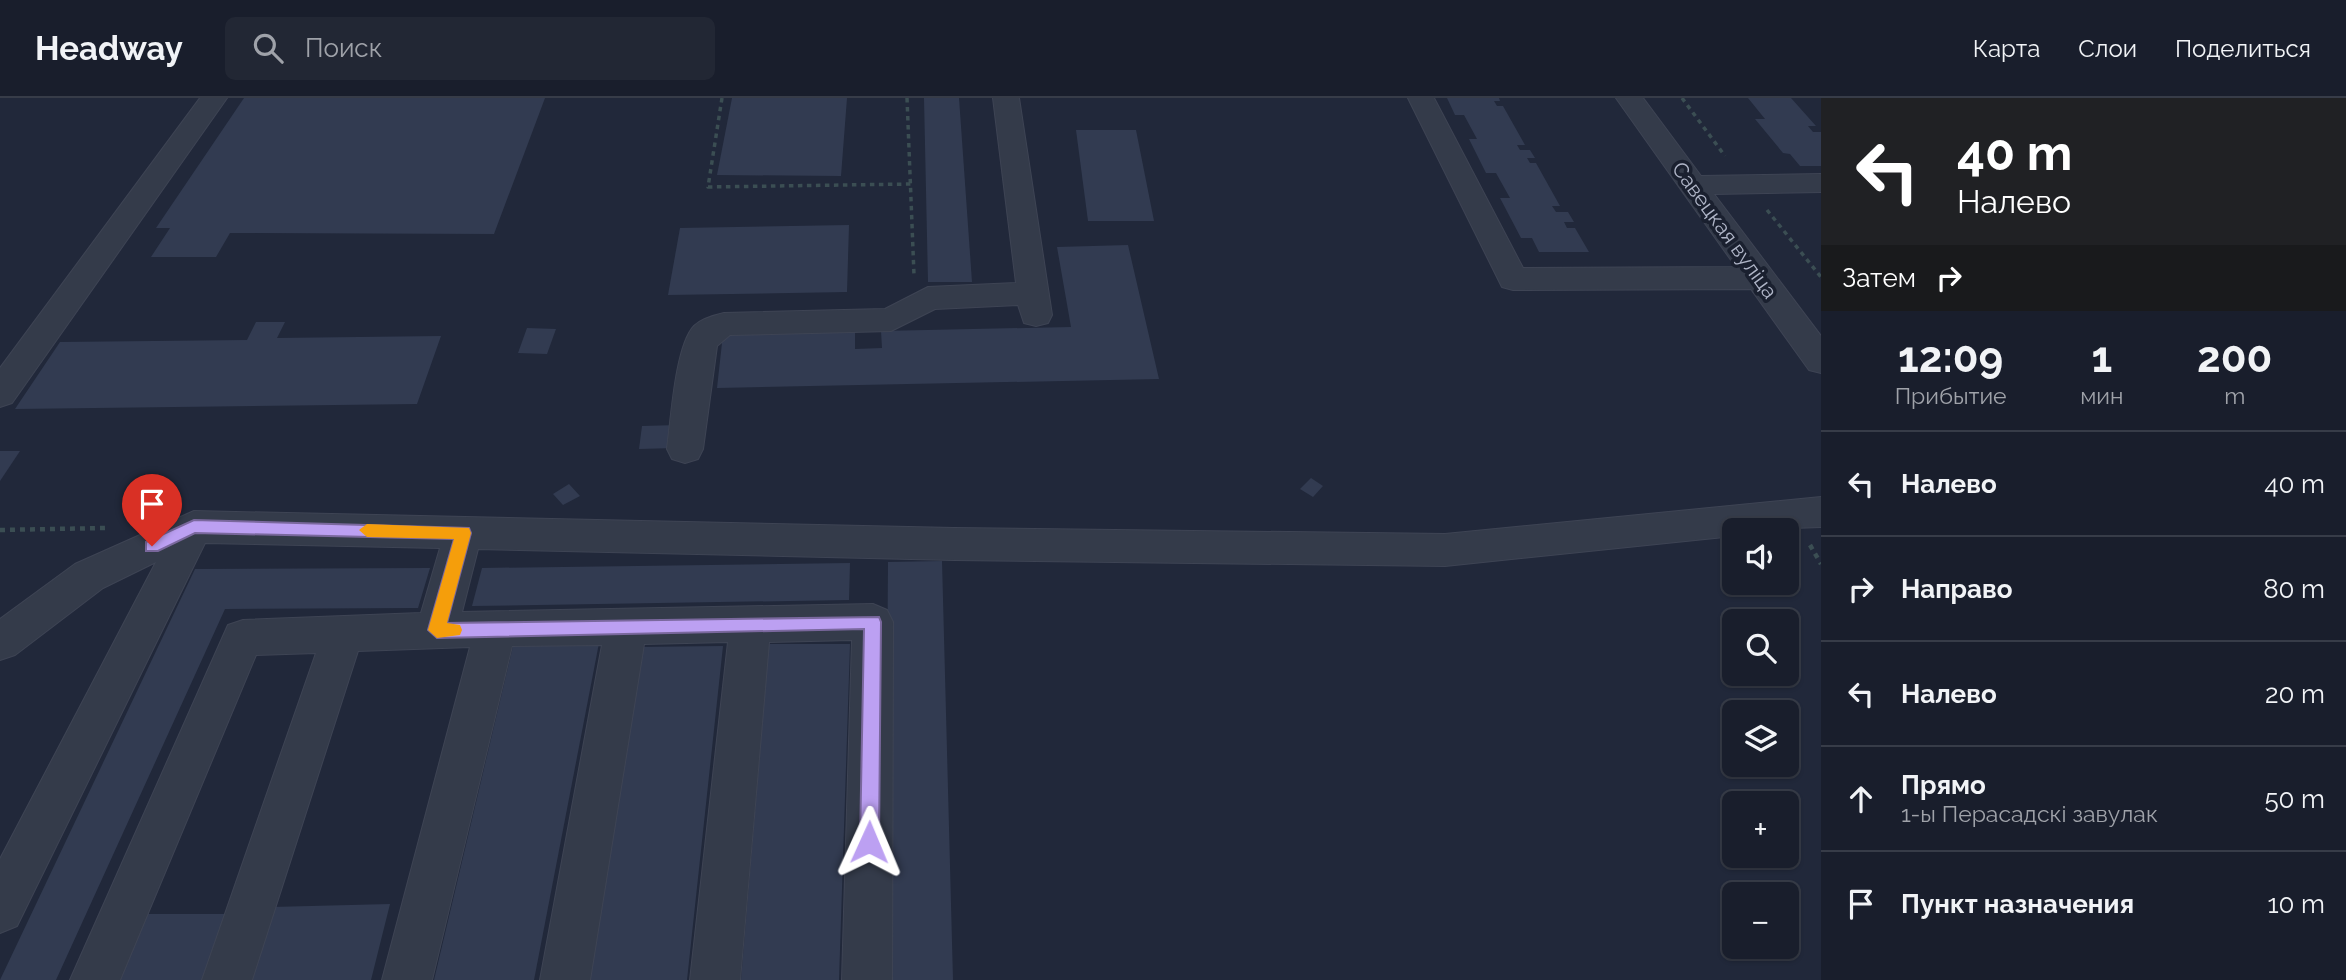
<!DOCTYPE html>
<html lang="ru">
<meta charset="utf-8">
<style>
:root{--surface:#191e2c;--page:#222734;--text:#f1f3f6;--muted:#9fa2a9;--line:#373c48}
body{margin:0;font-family:Raleway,sans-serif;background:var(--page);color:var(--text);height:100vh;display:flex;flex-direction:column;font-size:26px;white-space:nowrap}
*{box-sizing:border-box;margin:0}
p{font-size:23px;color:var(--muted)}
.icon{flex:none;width:38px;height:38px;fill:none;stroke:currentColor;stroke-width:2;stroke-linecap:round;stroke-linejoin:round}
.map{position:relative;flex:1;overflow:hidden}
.drawer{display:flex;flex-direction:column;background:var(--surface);width:525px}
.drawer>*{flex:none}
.hud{background:#202124;color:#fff;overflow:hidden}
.controls{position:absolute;left:1722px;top:420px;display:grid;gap:14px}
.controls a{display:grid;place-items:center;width:77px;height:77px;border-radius:10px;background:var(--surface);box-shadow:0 2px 5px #0004,0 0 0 2px var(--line);font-size:35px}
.pin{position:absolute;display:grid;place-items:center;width:60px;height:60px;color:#fff;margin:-72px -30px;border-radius:50% 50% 50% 0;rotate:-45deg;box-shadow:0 0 7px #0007}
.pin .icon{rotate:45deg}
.me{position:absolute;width:77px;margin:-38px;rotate:1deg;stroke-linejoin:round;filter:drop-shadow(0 0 5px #0008)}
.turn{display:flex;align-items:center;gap:24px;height:147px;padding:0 21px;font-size:32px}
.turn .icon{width:91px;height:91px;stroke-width:2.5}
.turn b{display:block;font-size:49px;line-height:60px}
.then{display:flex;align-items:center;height:66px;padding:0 21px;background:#0003;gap:14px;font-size:26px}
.eta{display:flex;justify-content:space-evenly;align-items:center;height:119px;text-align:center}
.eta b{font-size:42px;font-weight:700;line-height:49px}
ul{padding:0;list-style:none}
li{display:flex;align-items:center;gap:21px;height:105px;padding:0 21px;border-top:2px solid var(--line)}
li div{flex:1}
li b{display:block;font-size:26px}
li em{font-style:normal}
header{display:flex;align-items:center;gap:42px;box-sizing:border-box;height:98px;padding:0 35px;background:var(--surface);border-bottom:2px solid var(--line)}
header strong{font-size:33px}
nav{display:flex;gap:38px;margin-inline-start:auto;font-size:24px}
.search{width:490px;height:63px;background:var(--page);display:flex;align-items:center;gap:18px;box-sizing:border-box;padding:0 24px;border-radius:10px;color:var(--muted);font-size:26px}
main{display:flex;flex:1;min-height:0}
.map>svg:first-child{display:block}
</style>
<header>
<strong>Headway</strong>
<div class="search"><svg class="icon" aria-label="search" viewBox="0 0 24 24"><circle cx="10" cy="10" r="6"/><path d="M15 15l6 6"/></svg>Поиск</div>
<nav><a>Карта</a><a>Слои</a><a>Поделиться</a></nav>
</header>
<main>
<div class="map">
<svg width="1821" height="882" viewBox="0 0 1821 882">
<rect width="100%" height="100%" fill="#21283a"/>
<g fill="#323b51">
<polygon points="244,0 545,0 494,136 230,135 216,159 151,159 170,130 156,130"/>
<polygon points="732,0 847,0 841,78 717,77"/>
<polygon points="924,0 959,0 972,184 928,184"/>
<polygon points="1447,0 1499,0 1500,3 1494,3 1497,8 1503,8 1525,47 1517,47 1520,52 1530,52 1535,60 1527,60 1530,65 1536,65 1560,108 1552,108 1556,114 1568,114 1574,124 1564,124 1567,130 1575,130 1589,154 1539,154 1532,140 1521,140 1500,100 1510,100 1496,75 1486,75 1469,41 1477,41 1464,17 1455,17"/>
<polygon points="1748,0 1791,0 1816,28 1808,28 1813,34 1821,34 1821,68 1800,68 1790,56 1783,55 1755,21 1765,21"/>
<polygon points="1076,32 1136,32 1154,123 1088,123"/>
<polygon points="849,127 847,194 668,197 680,130"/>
<polygon points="1128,147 1159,281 717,290 723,236 855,234 855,251 882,250 881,233 1071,229 1057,149"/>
<polygon points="256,224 285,224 277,240 441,238 417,306 15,311 60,244 247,242"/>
<polygon points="527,230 556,231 547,256 518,255"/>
<polygon points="678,327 675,350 639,351 642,328"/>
<polygon points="0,353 20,353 0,383"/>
<polygon points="1311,380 1323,388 1313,399 1300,391"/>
<polygon points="569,386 580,398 563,407 553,396"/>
<polygon points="942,463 953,882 885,882 888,464"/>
<polygon points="850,465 849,502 472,508 482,470"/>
<polygon points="430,470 418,510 225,511 56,882 0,882 195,471"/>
<polygon points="599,545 534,882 434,882 513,548"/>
<polygon points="769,546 850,546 839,882 741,882"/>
<polygon points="723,548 687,882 582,882 636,549"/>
<polygon points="390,806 371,882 247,882 271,809"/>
<polygon points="138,816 231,816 208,882 110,882"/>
</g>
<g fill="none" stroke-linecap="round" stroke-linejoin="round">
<defs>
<g id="minor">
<polygon points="200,0 227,0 12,305 0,309 0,270"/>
<path d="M 993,0 L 1019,0 L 1052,217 L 1048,225 L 1036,228 L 1024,225 L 1018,207 L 935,211 L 891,233 L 730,237 L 717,248 L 703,351 L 698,361 L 685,365 L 672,361 L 667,351 C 671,323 675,248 694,228 C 701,221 715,217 724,215 L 885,211 L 928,189 L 1016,185 Z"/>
<polygon points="1408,0 1434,0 1523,170 1736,169 1616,0 1643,0 1701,78 1821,76 1821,94 1714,96 1821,238 1821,275 1809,272 1751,191 1513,192 1502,189"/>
<polygon points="1821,399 1821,429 1734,432 1734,438 1445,468 954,462 478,451 462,514 873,506 887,512 893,524 892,882 842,882 852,542 769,544 740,882 690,882 728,544 644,546 590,882 540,882 602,547 512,548 432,882 382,882 470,549 358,553 252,882 202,882 316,555 256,557 120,882 70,882 228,527 243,522 421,515 440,450 205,445 17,828 0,835 0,761 156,464 103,490 15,557 0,562 0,521 75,466 194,413 954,430 1445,436"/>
</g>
</defs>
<use href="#minor" stroke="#3e4454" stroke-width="2"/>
<g stroke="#3b4e53" stroke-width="3.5" stroke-dasharray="4.5 4.5" stroke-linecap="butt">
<polyline points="722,0 708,89 911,86"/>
<polyline points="907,0 914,177"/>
<polyline points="1682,0 1725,58"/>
<polyline points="1767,112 1821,179"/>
</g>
<g stroke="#3b4e53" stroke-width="4.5" stroke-dasharray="5 5" stroke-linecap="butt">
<polyline points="0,432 105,430"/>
<polyline points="1810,447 1821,466"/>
</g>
<use href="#minor" fill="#343b4a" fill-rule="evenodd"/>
</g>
<polygon fill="#bca0f2" stroke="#7a689d" stroke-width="2" points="194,422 469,430 471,435 447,525 879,519 881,524 879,744 876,751 869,754 863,751 860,744 864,531 437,540 428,532 454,441 195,435 158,453 146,453 146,444"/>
<polygon fill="#f59e0b" points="367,426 469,430 471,435 447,525 460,527 462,532 460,537 437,540 428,532 454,441 367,439 359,432"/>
<g text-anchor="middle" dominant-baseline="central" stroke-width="7" stroke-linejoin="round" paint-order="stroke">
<g font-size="21" fill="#afb5c7" stroke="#1a202f">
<text transform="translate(1725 132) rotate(54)">Савецкая вуліца</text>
</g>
</g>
</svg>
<div class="controls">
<a><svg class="icon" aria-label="sound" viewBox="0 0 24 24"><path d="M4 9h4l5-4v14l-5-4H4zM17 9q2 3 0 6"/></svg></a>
<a><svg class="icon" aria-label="search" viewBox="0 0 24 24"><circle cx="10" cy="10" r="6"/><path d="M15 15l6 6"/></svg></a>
<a><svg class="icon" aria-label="layers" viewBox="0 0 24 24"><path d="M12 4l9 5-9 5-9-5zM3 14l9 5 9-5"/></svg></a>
<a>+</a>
<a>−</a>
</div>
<div class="pin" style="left:152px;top:448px;background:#d93025"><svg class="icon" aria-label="arrive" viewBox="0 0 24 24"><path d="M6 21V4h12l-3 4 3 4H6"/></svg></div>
<svg class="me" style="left:869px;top:744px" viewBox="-20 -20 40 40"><path d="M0-17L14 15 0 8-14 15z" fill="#bca0f2" stroke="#fff" stroke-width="4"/></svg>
</div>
<section class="drawer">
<div class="hud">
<div class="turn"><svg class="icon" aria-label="left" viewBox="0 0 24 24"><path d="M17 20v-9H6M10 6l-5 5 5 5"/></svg><div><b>40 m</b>Налево</div></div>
<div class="then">Затем<svg class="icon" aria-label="right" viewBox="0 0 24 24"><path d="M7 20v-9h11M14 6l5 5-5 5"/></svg></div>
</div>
<div class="eta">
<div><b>12:09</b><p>Прибытие</p></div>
<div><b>1</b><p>мин</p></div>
<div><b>200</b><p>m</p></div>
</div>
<ul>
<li><svg class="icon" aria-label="left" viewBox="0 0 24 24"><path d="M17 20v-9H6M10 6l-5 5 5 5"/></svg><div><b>Налево</b></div><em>40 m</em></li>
<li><svg class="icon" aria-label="right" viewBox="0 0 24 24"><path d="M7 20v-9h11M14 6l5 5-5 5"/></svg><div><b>Направо</b></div><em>80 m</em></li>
<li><svg class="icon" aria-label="left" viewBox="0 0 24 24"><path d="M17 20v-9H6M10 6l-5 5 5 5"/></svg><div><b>Налево</b></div><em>20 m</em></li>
<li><svg class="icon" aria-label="ahead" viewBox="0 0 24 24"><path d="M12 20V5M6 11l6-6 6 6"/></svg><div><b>Прямо</b><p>1-ы Перасадскі завулак</p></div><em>50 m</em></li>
<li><svg class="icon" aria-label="arrive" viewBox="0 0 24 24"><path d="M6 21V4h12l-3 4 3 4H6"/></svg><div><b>Пункт назначения</b></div><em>10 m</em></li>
</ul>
</section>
</main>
